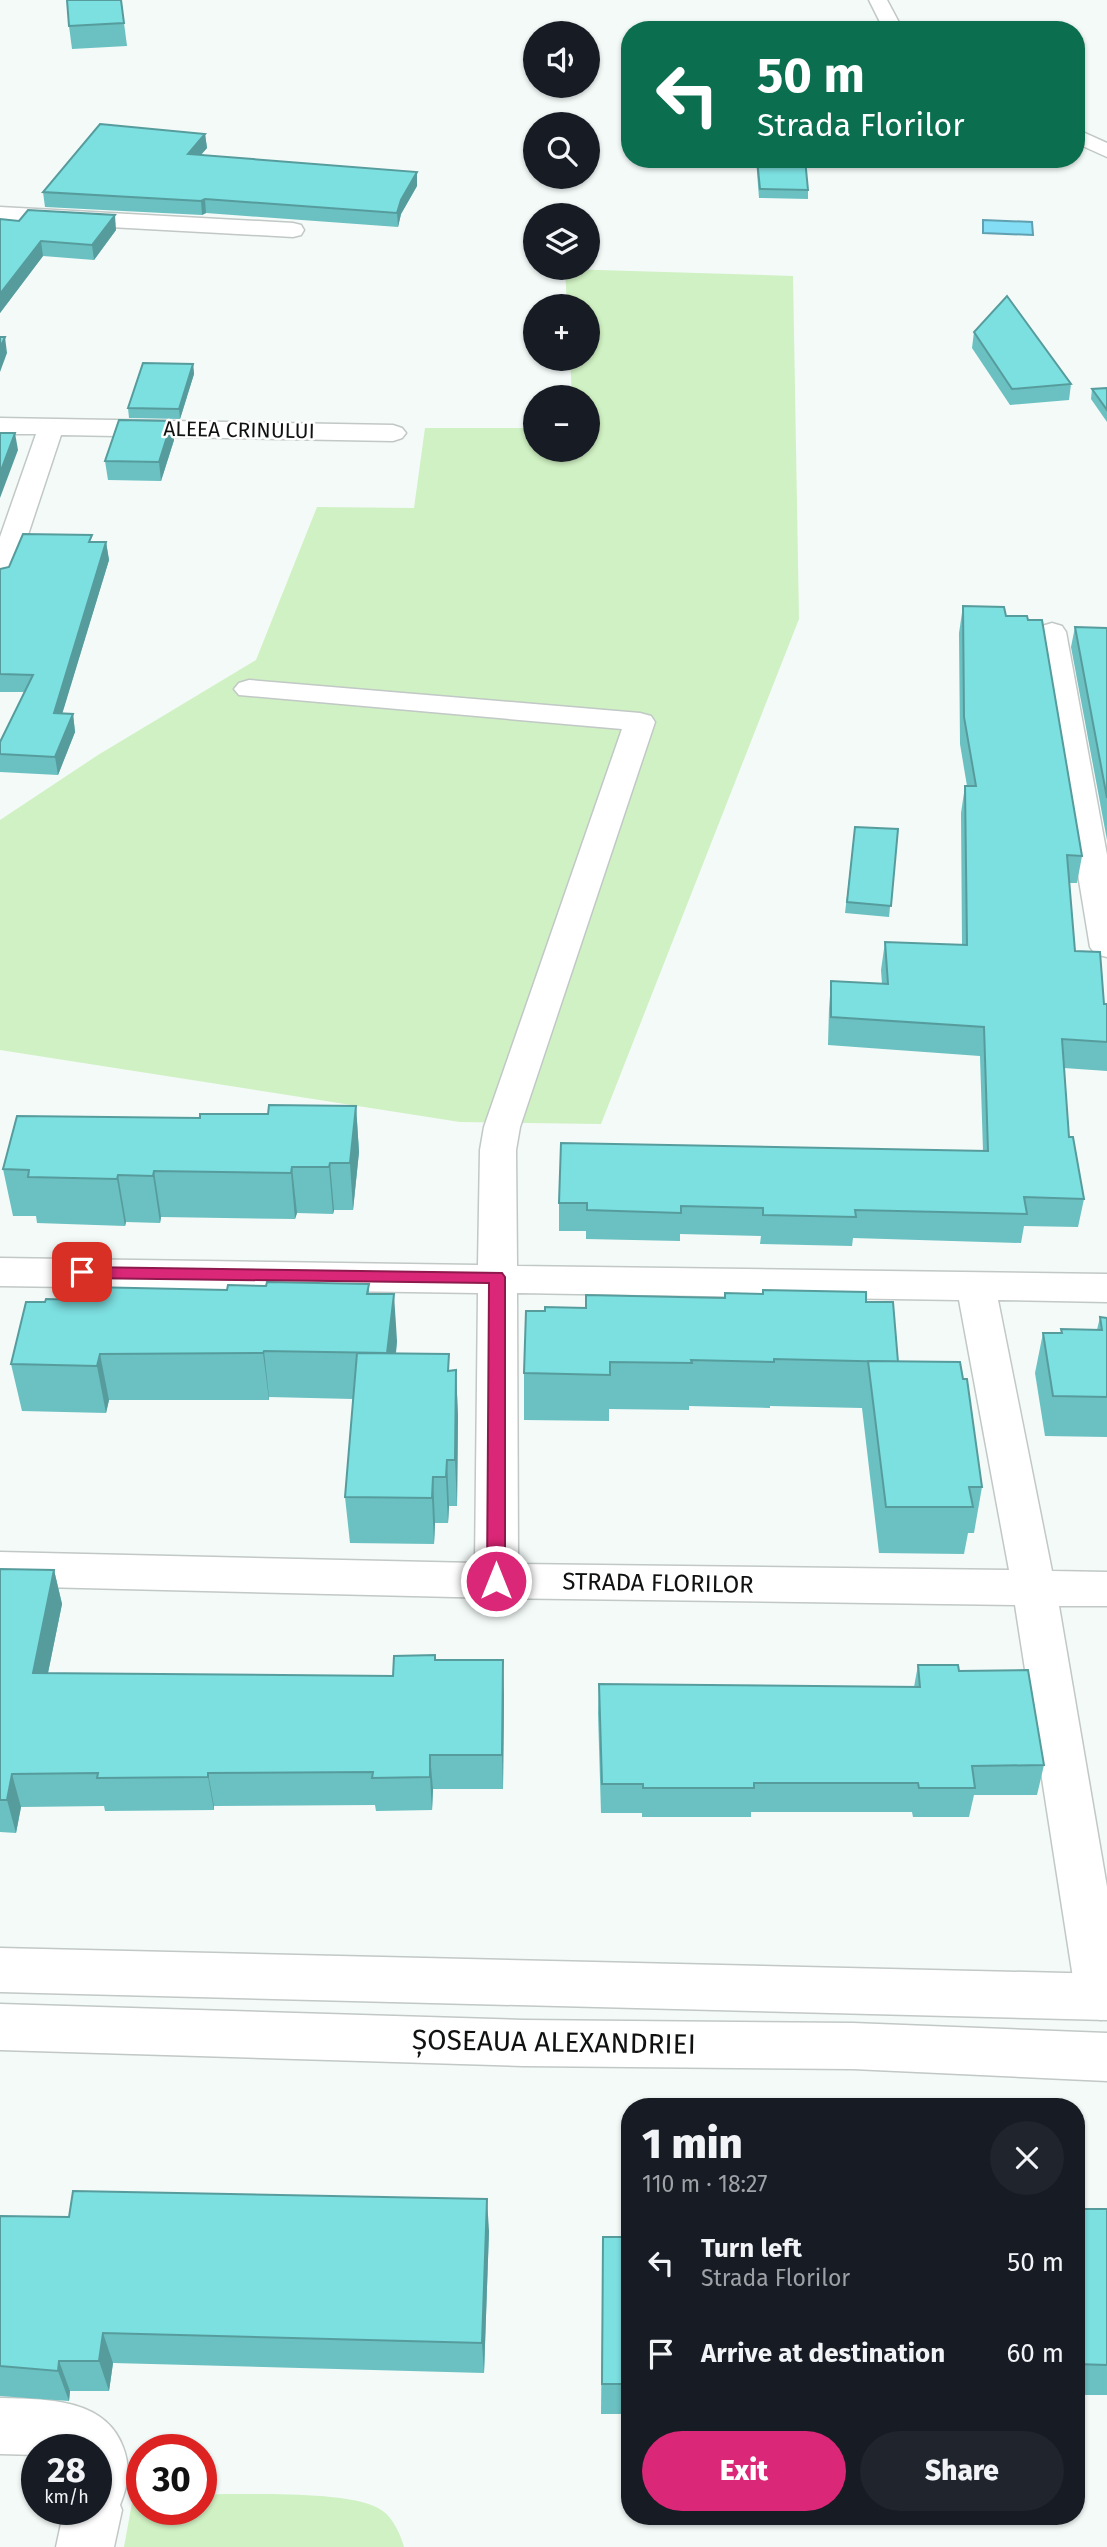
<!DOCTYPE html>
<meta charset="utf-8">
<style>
:root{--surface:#171b24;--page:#20242c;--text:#f1f3f6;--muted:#9ea1a6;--accent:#db2777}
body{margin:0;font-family:"Fira Sans",sans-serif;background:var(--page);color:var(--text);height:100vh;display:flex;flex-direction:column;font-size:26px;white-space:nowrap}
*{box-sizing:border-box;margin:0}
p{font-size:23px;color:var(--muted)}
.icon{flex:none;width:38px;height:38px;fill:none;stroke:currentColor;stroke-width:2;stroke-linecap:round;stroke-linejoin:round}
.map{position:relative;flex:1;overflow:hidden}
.sheet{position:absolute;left:621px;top:2098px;width:464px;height:427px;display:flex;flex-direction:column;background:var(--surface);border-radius:28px;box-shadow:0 2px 5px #0004}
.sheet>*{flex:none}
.top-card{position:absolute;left:621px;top:21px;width:464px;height:147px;border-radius:28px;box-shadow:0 2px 5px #0004;background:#0b6e4f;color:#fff;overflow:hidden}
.fabs{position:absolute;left:523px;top:21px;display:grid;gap:14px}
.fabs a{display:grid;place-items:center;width:77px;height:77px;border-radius:50%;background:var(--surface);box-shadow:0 2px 5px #0004;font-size:35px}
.speed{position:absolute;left:21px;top:2434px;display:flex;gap:14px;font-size:35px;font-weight:700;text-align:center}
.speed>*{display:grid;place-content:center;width:91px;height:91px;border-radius:50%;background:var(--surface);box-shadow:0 2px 5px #0004;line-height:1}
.speed small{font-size:18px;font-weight:400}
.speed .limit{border:10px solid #d22;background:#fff;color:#111}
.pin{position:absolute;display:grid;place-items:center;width:60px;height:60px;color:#fff;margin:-30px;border-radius:14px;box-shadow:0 4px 10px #0006}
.me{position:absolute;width:77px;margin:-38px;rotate:0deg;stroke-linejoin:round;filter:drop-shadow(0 0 5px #0008)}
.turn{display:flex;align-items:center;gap:24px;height:147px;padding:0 21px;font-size:32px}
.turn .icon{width:91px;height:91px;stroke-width:2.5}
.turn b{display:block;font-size:49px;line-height:60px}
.round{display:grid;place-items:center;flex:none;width:74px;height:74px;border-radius:37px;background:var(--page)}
.headline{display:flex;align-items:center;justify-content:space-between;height:119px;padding:0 21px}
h1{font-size:42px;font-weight:800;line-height:52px}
.primary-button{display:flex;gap:14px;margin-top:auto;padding:14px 21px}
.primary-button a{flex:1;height:80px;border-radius:42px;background:var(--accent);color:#fff;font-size:28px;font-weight:800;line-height:80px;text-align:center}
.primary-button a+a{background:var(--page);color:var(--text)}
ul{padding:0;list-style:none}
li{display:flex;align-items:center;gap:21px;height:91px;padding:0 21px}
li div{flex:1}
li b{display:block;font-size:26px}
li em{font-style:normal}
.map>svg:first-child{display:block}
</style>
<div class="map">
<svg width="1107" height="2547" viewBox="0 0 1107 2547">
<rect width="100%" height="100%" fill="#f3faf8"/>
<g fill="#d0f1c3">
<polygon points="565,269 793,276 799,619 601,1124 460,1122 0,1050 0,820 98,755 256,660 317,507 414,508 425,428 535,428 536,450 588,450 588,397 572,397 570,359 588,359 588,306 567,306"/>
<path d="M 134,2492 L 142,2492 L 142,2510 L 201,2510 L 201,2494 C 243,2495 344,2490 378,2508 C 392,2515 400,2533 404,2547 L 124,2547 Z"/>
</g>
<polygon fill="#82ddf5" stroke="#60a0b1" stroke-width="2" points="983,220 1032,222 1033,235 983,233"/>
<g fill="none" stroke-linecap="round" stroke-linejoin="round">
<defs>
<g id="street">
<polygon points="869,0 887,0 903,30 884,30"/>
<polygon points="1076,129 1107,143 1107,157 1076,143"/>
<polygon points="0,207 293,223 301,225 304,230 301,235 293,237 0,221"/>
<polygon points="0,418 393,425 402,428 406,433 402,438 393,441 61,435 14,577 10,583 0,585 0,537 36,434 0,434"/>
<polygon points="1052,623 1062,626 1066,632 1107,855 1107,957 1095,954 1090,947 1038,632 1042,626"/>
<path d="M 249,680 L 640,713 L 651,716 L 655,722 L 520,1127 L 516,1150 L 517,1266 L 1107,1274 L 1107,1302 L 998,1300 L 1052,1571 L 1107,1572 L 1107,1606 L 1059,1606 L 1107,1887 L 1107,2017 L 1101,2020 L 1083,2013 L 1076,1997 L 1015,1605 L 496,1598 L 0,1586 L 0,1552 L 475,1563 L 478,1293 L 0,1286 L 0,1258 L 478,1265 L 480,1150 L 484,1127 L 622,729 L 239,695 L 234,689 L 239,683 ZM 517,1293 L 959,1300 L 1009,1570 L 518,1564 Z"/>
<path d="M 0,2398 C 45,2399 105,2398 123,2447 C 131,2468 128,2485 120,2505 L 122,2510 L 114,2547 L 56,2547 L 64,2510 L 96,2510 L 96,2450 L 37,2450 L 37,2455 L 0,2454 Z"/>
</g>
<g id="highway">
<polygon points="0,1948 1107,1974 1107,2020 0,1992"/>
<polygon points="0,2004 523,2020 853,2023 1107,2033 1107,2081 853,2069 523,2066 0,2050"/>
</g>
</defs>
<use href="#street" stroke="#c1c8c6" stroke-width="3"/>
<use href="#highway" stroke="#c1c8c6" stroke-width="3"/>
<use href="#street" fill="#fff" fill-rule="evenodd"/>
<use href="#highway" fill="#fff" fill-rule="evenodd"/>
</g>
<g fill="#6bc0c1">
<polygon points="121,0 127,46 72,49 69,26"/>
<polygon points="205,134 207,148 201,155 417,186 401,214 398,227 206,213 202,215 45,207 43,192"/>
<polygon points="756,159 805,159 808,190 808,199 759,198"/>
<polygon points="0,219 116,230 94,260 43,256 0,313"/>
<polygon points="974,332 1071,384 1069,400 1010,405 972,348"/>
<polygon points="193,364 194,374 180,419 129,418 128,408"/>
<polygon points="1107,388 1107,422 1091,399 1092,389"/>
<polygon points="172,421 174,440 161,481 108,480 105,461"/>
<polygon points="93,542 106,542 109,560 62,713 73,714 75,732 58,775 0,772 0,742 24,692 0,692 0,569 9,567"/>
<polygon points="963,606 1006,616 1082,856 1077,883 1069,883 1075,951 1104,1004 1107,1004 1107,1071 1064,1068 1069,1137 1084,1199 1078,1227 1024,1226 1021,1243 853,1238 852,1246 760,1244 761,1236 680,1234 680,1241 586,1239 586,1231 559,1231 559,1203 983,1151 980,1056 828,1045 829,1009 831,981 882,984 881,970 885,942 962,945 961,813 965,786 967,786 960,744 959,633"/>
<polygon points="1075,627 1107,628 1107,840 1071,647"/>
<polygon points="855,827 898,829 889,917 845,913"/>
<polygon points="356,1106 359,1152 353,1210 334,1210 333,1214 297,1213 295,1219 161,1217 160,1223 126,1222 125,1226 37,1223 36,1216 13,1216 3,1169 268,1114"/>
<polygon points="369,1284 369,1294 397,1341 396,1353 449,1371 456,1370 458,1417 457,1506 449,1506 448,1523 435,1523 434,1544 350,1543 345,1497 353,1399 269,1397 269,1400 109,1400 106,1413 22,1411 11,1364 45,1302 227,1290 266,1286"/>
<polygon points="866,1302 898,1362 982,1487 974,1533 968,1533 964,1554 879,1553 862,1408 770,1406 770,1408 689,1406 689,1410 609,1409 609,1421 524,1420 524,1373 545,1311 586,1308"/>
<polygon points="1100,1317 1107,1318 1107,1437 1045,1436 1035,1373 1043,1333 1061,1333 1061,1329 1097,1330"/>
<polygon points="0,1569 54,1570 62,1604 48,1673 393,1676 435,1655 436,1660 504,1694 503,1789 433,1789 432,1810 376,1811 375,1805 214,1806 214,1810 105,1811 104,1806 21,1807 16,1833 0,1832"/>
<polygon points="918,1665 959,1671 1044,1765 1037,1795 974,1795 969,1817 913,1817 912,1812 751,1812 751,1817 642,1817 642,1813 601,1813 598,1713 599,1684 914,1687"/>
<rect x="1076" y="2209" width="31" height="186"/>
<polygon points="0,2216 489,2231 484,2373 113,2363 109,2391 70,2391 69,2401 0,2396"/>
<polygon points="603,2237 630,2237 630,2414 601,2414"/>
</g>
<g fill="#579c9d">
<polygon points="205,134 207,148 189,168 188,154"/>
<polygon points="417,172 417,186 401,214 398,227 397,213 401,200"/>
<polygon points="205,199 206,213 202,215 201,201"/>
<polygon points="115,215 116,230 94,260 92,245"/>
<polygon points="41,241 43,256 0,313 0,294"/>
<polygon points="5,337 7,353 0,372 0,348"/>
<polygon points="193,364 194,374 180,419 179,409"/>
<polygon points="172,421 174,440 161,481 159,462"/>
<polygon points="15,433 18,450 0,498 0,473"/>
<polygon points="106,542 109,560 57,731 54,713"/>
<polygon points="73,714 75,732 58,775 55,757"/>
<polygon points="356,1106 359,1152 353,1210 350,1163"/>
<polygon points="330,1163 334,1210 333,1214 329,1167"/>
<polygon points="292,1167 297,1213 295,1219 291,1173"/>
<polygon points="154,1171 161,1217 160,1223 153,1176"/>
<polygon points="118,1175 126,1222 125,1226 117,1179"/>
<polygon points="394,1294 397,1341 391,1400 387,1353"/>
<polygon points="264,1351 269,1397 269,1400 263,1353"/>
<polygon points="100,1354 109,1400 106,1413 97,1366"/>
<polygon points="456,1370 458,1417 457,1506 455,1460"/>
<polygon points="447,1460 449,1506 448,1523 446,1477"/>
<polygon points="433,1477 435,1523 434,1544 432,1498"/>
<polygon points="54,1570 62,1604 41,1707 33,1673"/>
<polygon points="503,1660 504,1694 503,1789 502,1755"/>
<polygon points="430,1755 433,1789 432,1810 430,1777"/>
<polygon points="208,1773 214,1806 214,1810 208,1777"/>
<polygon points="12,1774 21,1807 16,1833 7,1800"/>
<polygon points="487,2199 489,2231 484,2373 482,2343"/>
<polygon points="103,2333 113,2363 109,2391 99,2361"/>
<polygon points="59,2361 70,2391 69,2401 58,2371"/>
</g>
<g fill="#7cdfe0" stroke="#579c9d" stroke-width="2">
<polygon points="67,0 121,0 124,23 69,26"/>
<polygon points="100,124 205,134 188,154 417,172 401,200 397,213 205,199 201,201 43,192"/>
<polygon points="757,159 805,159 808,190 760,189"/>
<polygon points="28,210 115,215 92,245 41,241 0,294 0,219 19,221"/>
<polygon points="1007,296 1071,384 1012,389 974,332"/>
<polygon points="0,337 5,337 0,348"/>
<polygon points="143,363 193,364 179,409 128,408"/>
<polygon points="1107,388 1107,410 1092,389"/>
<polygon points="119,420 172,421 159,462 105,461"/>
<polygon points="0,433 15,433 0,473"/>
<polygon points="23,534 92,535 89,542 106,542 54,713 73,714 55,757 0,754 0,742 33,675 0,674 0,569 9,567"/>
<polygon points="963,606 1004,607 1006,616 1027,616 1028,620 1042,620 1082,856 1067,855 1075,951 1100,952 1104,1004 1107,1004 1107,1042 1062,1039 1069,1137 1073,1137 1084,1199 1024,1197 1027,1214 855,1210 856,1217 763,1215 763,1208 681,1206 681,1213 587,1210 587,1203 559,1203 561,1143 988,1151 984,1027 831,1017 831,981 888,984 885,942 967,945 965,786 976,786 964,717"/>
<polygon points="1075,627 1107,628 1107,798"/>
<polygon points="855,827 898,829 891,906 847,902"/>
<polygon points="269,1105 356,1106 350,1163 330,1163 329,1167 292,1167 291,1173 154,1171 153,1176 118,1175 117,1179 28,1177 29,1170 3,1169 17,1116 200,1118 200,1114 268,1114"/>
<polygon points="267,1282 369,1284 367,1294 394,1294 387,1353 264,1351 263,1353 100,1354 97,1366 11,1364 26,1302 45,1302 46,1299 86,1300 89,1287 227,1290 228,1285 266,1286"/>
<polygon points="763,1290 866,1292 866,1302 893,1302 898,1362 774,1359 774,1362 691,1360 692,1363 610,1362 610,1375 524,1373 526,1311 545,1311 545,1307 586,1308 586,1295 725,1298 725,1293 763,1294"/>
<polygon points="1100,1317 1107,1318 1107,1397 1053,1396 1043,1333 1062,1333 1061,1329 1102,1330"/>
<polygon points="357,1353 449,1354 448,1371 456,1370 455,1460 447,1460 446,1477 433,1477 432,1498 345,1497"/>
<polygon points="868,1361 960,1362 963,1379 967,1379 982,1487 969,1487 973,1507 886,1507"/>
<polygon points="0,1569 54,1570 33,1673 393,1676 394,1656 435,1655 435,1660 503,1660 502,1755 430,1755 430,1777 372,1778 373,1772 208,1773 208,1777 97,1778 98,1773 12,1774 7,1800 0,1800"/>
<polygon points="918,1665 958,1665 959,1671 1028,1670 1044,1765 972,1766 975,1788 919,1788 918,1783 754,1783 754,1788 643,1788 643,1784 602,1784 599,1684 920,1687"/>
<polygon points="73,2191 487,2199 482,2343 103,2333 99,2361 59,2361 58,2371 0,2366 0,2216 69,2217"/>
<polygon points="1076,2209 1107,2209 1107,2365 1076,2364"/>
<polygon points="603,2237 630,2237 630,2384 602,2384"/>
</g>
<polygon fill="#db2777" stroke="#8e194d" stroke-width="2" points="82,1267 502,1273 505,1277 505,1581 502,1587 490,1587 487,1581 489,1283 82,1278 74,1272"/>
<g text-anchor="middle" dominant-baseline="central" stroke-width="5" stroke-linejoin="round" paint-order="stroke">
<g font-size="21" fill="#101211" stroke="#fff">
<text transform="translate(239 430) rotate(1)">ALEEA CRINULUI</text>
</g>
<g font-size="24" fill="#101211" stroke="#fff">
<text transform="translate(658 1583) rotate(1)">STRADA FLORILOR</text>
</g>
<g font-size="28" fill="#101211" stroke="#fff">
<text transform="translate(554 2042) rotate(1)">ȘOSEAUA ALEXANDRIEI</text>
</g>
</g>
</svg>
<div class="fabs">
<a><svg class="icon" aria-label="sound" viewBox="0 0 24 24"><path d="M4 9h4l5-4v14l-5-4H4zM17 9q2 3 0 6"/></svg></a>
<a><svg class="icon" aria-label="search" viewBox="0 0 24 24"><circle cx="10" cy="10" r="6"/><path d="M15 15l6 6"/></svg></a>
<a><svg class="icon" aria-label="layers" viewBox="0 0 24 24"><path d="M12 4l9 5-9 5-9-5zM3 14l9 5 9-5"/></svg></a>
<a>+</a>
<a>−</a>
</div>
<div class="speed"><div>28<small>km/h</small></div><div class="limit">30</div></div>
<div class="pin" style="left:82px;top:1272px;background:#d93025"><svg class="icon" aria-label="arrive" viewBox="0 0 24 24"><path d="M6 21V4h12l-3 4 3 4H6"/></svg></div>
<svg class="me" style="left:496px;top:1581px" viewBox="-20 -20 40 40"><circle r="17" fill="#db2777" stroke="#fff" stroke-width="3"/><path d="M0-11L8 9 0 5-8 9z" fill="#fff"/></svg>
<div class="top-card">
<div class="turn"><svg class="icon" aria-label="left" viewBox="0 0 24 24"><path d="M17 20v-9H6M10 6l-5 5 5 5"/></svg><div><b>50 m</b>Strada Florilor</div></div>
</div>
<section class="sheet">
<div class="headline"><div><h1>1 min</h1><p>110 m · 18:27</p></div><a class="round"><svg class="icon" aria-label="close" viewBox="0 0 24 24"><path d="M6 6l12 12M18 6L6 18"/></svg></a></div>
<ul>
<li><svg class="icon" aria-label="left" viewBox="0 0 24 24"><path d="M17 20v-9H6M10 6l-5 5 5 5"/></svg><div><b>Turn left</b><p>Strada Florilor</p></div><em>50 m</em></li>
<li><svg class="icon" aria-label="arrive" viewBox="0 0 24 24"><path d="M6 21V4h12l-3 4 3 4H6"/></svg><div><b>Arrive at destination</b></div><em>60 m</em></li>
</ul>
<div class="primary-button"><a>Exit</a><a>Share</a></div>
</section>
</div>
